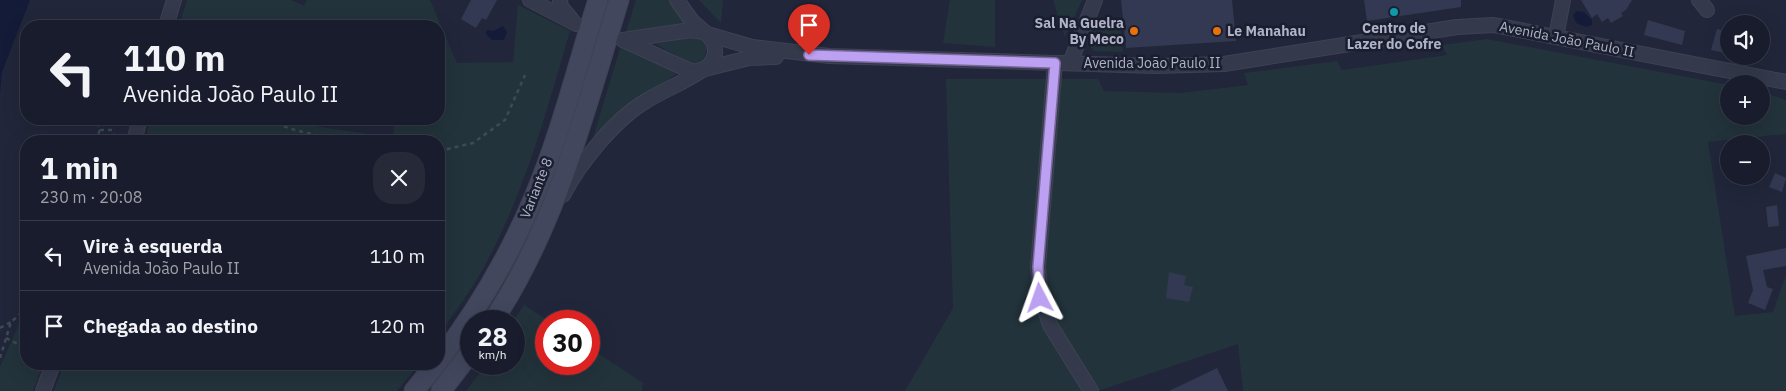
<!DOCTYPE html>
<html lang="pt">
<meta charset="utf-8">
<style>
:root{--surface:#191c2c;--page:#262938;--text:#f1f3f6;--muted:#9fa1a9;--line:#373a48}
body{margin:0;font-family:"IBM Plex Sans",sans-serif;background:var(--page);color:var(--text);height:100vh;display:flex;flex-direction:column;font-size:19px;white-space:nowrap}
*{box-sizing:border-box;margin:0}
p{font-size:16px;color:var(--muted)}
.icon{flex:none;width:28px;height:28px;fill:none;stroke:currentColor;stroke-width:2;stroke-linecap:round;stroke-linejoin:round}
.map{position:relative;flex:1;overflow:hidden}
.details{position:absolute;left:20px;top:135px;width:425px;height:235px;display:flex;flex-direction:column;background:var(--surface);border-radius:20px;box-shadow:0 5px 20px #0002,0 0 0 1px var(--line)}
.details>*{flex:none}
.guide{position:absolute;left:20px;top:20px;width:425px;height:105px;border-radius:20px;box-shadow:0 5px 20px #0002,0 0 0 1px var(--line);background:#191c2c;color:var(--text);overflow:hidden}
.tools{position:absolute;left:1720px;top:15px;display:grid;gap:10px}
.tools a{display:grid;place-items:center;width:50px;height:50px;border-radius:50%;background:var(--surface);box-shadow:0 5px 20px #0002,0 0 0 1px var(--line);font-size:25px}
.speed{position:absolute;left:460px;top:310px;display:flex;gap:10px;font-size:25px;font-weight:700;text-align:center}
.speed>*{display:grid;place-content:center;width:65px;height:65px;border-radius:50%;background:var(--surface);box-shadow:0 5px 20px #0002,0 0 0 1px var(--line);line-height:1}
.speed small{font-size:12px;font-weight:400}
.speed .limit{border:8px solid #d22;background:#fff;color:#111}
.pin{position:absolute;display:grid;place-items:center;width:42px;height:42px;color:#fff;margin:-51px -21px;border-radius:50% 50% 50% 0;rotate:-45deg;box-shadow:0 0 5px #0007}
.pin .icon{rotate:45deg}
.me{position:absolute;width:55px;margin:-28px;rotate:356deg;stroke-linejoin:round;filter:drop-shadow(0 0 4px #0008)}
.turn{display:flex;align-items:center;gap:18px;height:105px;padding:0 20px;font-size:22px}
.turn .icon{width:65px;height:65px;stroke-width:2.5}
.turn b{display:block;font-size:35px;line-height:42px}
.round{display:grid;place-items:center;flex:none;width:52px;height:52px;border-radius:20px;background:var(--page)}
.overview{display:flex;align-items:center;justify-content:space-between;height:85px;padding:0 20px}
h1{font-size:30px;font-weight:700;line-height:38px}
ul{padding:0;list-style:none}
li{display:flex;align-items:center;gap:15px;height:70px;padding:0 20px;border-top:1px solid var(--line)}
li div{flex:1}
li b{display:block;font-size:19px}
li em{font-style:normal}
.map>svg:first-child{display:block}
</style>
<div class="map">
<svg width="1786" height="391" viewBox="0 0 1786 391">
<rect width="100%" height="100%" fill="#21263a"/>
<g fill="#23333b">
<path d="M 187,0 L 291,0 L 304,6 L 307,0 L 430,0 L 457,63 L 513,62 L 518,5 L 570,31 C 546,113 523,199 480,274 C 470,292 457,308 446,325 L 439,320 L 439,141 L 144,141 L 149,125 L 170,119 L 288,119 L 288,122 L 394,138 L 394,119 L 439,119 L 439,26 L 286,26 L 273,22 L 271,26 L 179,26 Z"/>
<path d="M 606,0 L 611,0 L 543,215 L 485,321 L 479,321 C 544,224 571,110 606,0 Z"/>
<polygon points="636,0 670,0 689,25 625,35"/>
<polygon points="699,0 723,0 721,23"/>
<polygon points="950,0 995,0 995,47 943,43"/>
<polygon points="1053,0 1082,0 1065,37"/>
<path d="M 1093,25 L 1120,25 L 1123,52 L 1094,51 C 1086,43 1088,35 1093,25 Z"/>
<path d="M 694,37 L 702,38 C 711,48 706,62 693,64 L 655,44 Z"/>
<polygon points="1487,39 1729,85 1729,116 1761,116 1761,91 1786,100 1786,134 1708,142 1735,316 1773,312 1786,275 1786,391 1243,391 1238,344 1098,391 905,391 953,308 946,79 1098,79 1104,91 1181,93 1248,85 1244,73 1337,61 1342,70 1447,55 1442,45"/>
<polygon points="621,45 678,73 631,105 593,138"/>
<polygon points="524,305 549,321 546,321 546,364 589,364 589,347 643,383 642,391 466,391 487,364 514,364 513,321"/>
<polygon points="26,316 26,364 43,364 33,391 0,391 0,367 19,324"/>
<polygon points="471,332 471,341 433,391 426,391"/>
<polygon points="64,364 419,364 397,391 54,391"/>
</g>
<g fill="#141b38">
<polygon points="0,0 30,0 2,72 0,94"/>
<polygon points="1577,11 1584,12 1592,20 1592,25 1586,27 1576,23 1573,15"/>
<polygon points="503,26 507,32 504,40 492,40 486,34 487,30 493,31"/>
</g>
<g fill="#333952">
<polygon points="471,0 497,0 486,20 482,18 476,28 461,19"/>
<polygon points="1121,0 1232,0 1236,41 1126,48"/>
<polygon points="1364,0 1461,0 1461,7 1367,21"/>
<polygon points="1581,0 1632,0 1626,10 1621,13 1623,16 1611,23 1608,18 1602,22 1597,14 1592,18"/>
<polygon points="1648,20 1685,31 1682,45 1644,35"/>
<polygon points="1717,29 1729,32 1729,54 1711,50"/>
<polygon points="1775,173 1786,178 1782,192 1769,187"/>
<polygon points="1777,205 1779,226 1768,227 1766,207"/>
<polygon points="1786,248 1786,266 1763,270 1767,287 1773,289 1765,310 1748,303 1753,290 1746,256"/>
<polygon points="1169,272 1186,276 1184,285 1193,287 1189,302 1166,298"/>
<polygon points="1217,368 1228,391 1169,391"/>
</g>
<g fill="none" stroke-linecap="round" stroke-linejoin="round">
<defs>
<g id="minor">
<polyline points="530,0 576,24"/>
<polyline points="560,0 561,7 572,20"/>
<polyline points="677,0 692,21 707,34 752,47 829,56 1156,66 1224,64 1457,27 1494,25 1786,82"/>
<polyline points="1699,0 1707,10"/>
<polyline points="166,26 174,0"/>
<polyline points="1556,37 1563,0"/>
<polyline points="623,40 693,72 749,58 776,57"/>
<polyline points="623,40 691,30 704,32"/>
<polyline points="1055,63 1038,267 1041,298 1050,325 1091,391"/>
<polyline points="1070,63 1095,0"/>
<polyline points="134,141 140,119"/>
<path d="M 563,195 C 579,164 615,119 646,101 C 665,89 693,79 709,65 C 718,55 717,44 707,34"/>
<polyline points="43,391 53,364"/>
</g>
<g id="secondary">
<path d="M 493,321 C 557,224 585,110 619,0"/>
<path d="M 439,360 C 485,301 521,235 547,164 C 567,110 581,54 598,0"/>
<polyline points="414,391 436,364"/>
<polyline points="441,391 471,352"/>
</g>
</defs>
<use href="#minor" stroke="#3e4254" stroke-width="16"/>
<use href="#secondary" stroke="#3e4254" stroke-width="21"/>
<g stroke="#3b4d54" stroke-width="2.5" stroke-dasharray="4 4" stroke-linecap="butt">
<polyline points="261,119 295,130 341,141"/>
<polyline points="100,130 112,130 116,141"/>
<polyline points="95,141 100,130 96,119"/>
<polyline points="439,151 473,143 505,120 525,75"/>
<polyline points="0,328 11,322"/>
<polyline points="6,338 26,348"/>
<polyline points="0,358 11,322 26,309"/>
</g>
<use href="#minor" stroke="#34394b" stroke-width="14"/>
<use href="#secondary" stroke="#42475e" stroke-width="19"/>
</g>
<g fill="none" stroke-linecap="round" stroke-linejoin="round">
<defs>
<polyline id="route" points="809,55 1055,63 1038,267 1040,298"/>
</defs>
<use href="#route" stroke="#7a689d" stroke-width="12"/>
<use href="#route" stroke="#bca0f2" stroke-width="9"/>
</g>
<circle fill="#0f9aa8" stroke="#1a1e2f" stroke-width="2" cx="1394" cy="12" r="5"/>
<g fill="#e8710a" stroke="#1a1e2f" stroke-width="2">
<circle cx="1134" cy="31" r="5"/>
<circle cx="1217" cy="31" r="5"/>
</g>
<g text-anchor="middle" dominant-baseline="central" stroke-width="5" stroke-linejoin="round" paint-order="stroke">
<g font-size="14" font-weight="bold" fill="#afb3c7" stroke="#1a1e2f" text-anchor="end">
<text x="1124" y="23">Sal Na Guelra<tspan x="1124" dy="16">By Meco</tspan></text>
<text x="1394" y="28" text-anchor="middle">Centro de<tspan x="1394" dy="16">Lazer do Cofre</tspan></text>
<text x="1227" y="31" text-anchor="start">Le Manahau</text>
</g>
<g font-size="14" fill="#afb3c7" stroke="#1a1e2f">
<text transform="translate(1567 39) rotate(11)">Avenida João Paulo II</text>
<text x="1152" y="63">Avenida João Paulo II</text>
<text transform="translate(536 188) rotate(-68)">Variante 8</text>
</g>
</g>
</svg>
<div class="tools">
<a><svg class="icon" aria-label="sound" viewBox="0 0 24 24"><path d="M4 9h4l5-4v14l-5-4H4zM17 9q2 3 0 6"/></svg></a>
<a>+</a>
<a>−</a>
</div>
<div class="speed"><div>28<small>km/h</small></div><div class="limit">30</div></div>
<div class="pin" style="left:809px;top:55px;background:#d93025"><svg class="icon" aria-label="arrive" viewBox="0 0 24 24"><path d="M6 21V4h12l-3 4 3 4H6"/></svg></div>
<svg class="me" style="left:1040px;top:298px" viewBox="-20 -20 40 40"><path d="M0-17L14 15 0 8-14 15z" fill="#bca0f2" stroke="#fff" stroke-width="4"/></svg>
<div class="guide">
<div class="turn"><svg class="icon" aria-label="left" viewBox="0 0 24 24"><path d="M17 20v-9H6M10 6l-5 5 5 5"/></svg><div><b>110 m</b>Avenida João Paulo II</div></div>
</div>
<section class="details">
<div class="overview"><div><h1>1 min</h1><p>230 m · 20:08</p></div><a class="round"><svg class="icon" aria-label="close" viewBox="0 0 24 24"><path d="M6 6l12 12M18 6L6 18"/></svg></a></div>
<ul>
<li><svg class="icon" aria-label="left" viewBox="0 0 24 24"><path d="M17 20v-9H6M10 6l-5 5 5 5"/></svg><div><b>Vire à esquerda</b><p>Avenida João Paulo II</p></div><em>110 m</em></li>
<li><svg class="icon" aria-label="arrive" viewBox="0 0 24 24"><path d="M6 21V4h12l-3 4 3 4H6"/></svg><div><b>Chegada ao destino</b></div><em>120 m</em></li>
</ul>
</section>
</div>
